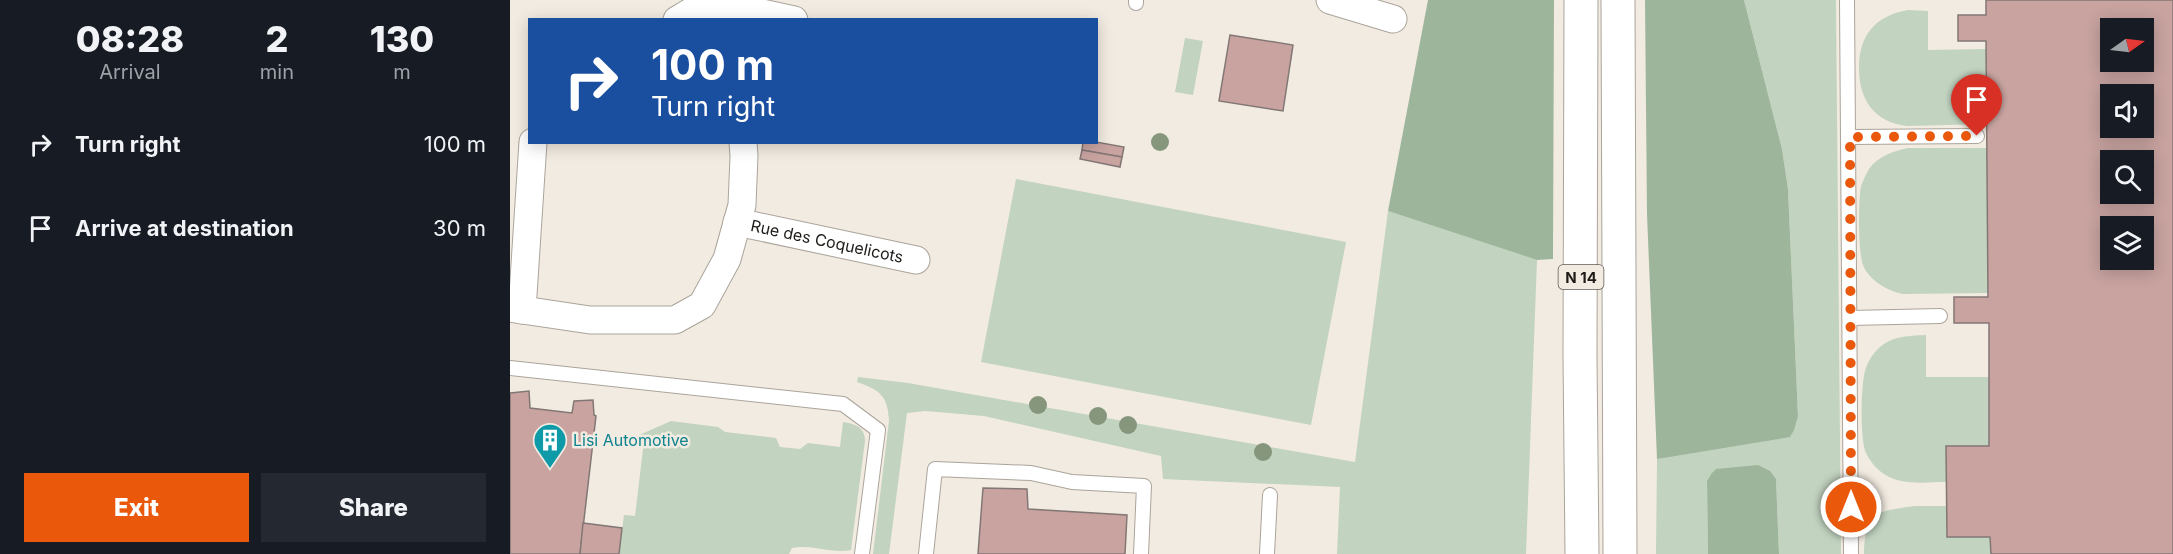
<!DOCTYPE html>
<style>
:root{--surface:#171b24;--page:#242831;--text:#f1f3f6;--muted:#9ea1a6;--accent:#ea580c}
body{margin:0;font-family:Inter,sans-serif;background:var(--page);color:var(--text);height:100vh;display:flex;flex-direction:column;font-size:22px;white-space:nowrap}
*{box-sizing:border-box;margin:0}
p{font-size:20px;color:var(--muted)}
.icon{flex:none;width:33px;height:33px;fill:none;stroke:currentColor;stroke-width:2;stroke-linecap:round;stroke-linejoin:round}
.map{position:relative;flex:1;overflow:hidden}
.drawer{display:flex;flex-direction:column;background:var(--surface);width:510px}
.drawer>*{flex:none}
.hud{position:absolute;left:18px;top:18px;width:570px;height:126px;border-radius:0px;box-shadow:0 3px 15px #0003;background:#1a4fa0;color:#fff;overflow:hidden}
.needle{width:39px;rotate:76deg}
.controls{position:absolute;left:1590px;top:18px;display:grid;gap:12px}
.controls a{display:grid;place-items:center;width:54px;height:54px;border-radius:0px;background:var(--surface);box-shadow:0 3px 15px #0003;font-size:30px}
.pin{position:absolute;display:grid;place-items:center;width:51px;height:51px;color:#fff;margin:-62px -26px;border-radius:50% 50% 50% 0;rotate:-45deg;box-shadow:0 0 6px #0007}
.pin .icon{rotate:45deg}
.me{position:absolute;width:66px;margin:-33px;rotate:0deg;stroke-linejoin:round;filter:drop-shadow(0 0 4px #0008)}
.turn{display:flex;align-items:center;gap:21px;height:126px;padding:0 24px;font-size:27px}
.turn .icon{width:78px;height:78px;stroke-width:2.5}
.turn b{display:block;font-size:42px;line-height:51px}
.eta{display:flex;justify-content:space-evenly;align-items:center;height:102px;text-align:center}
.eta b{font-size:36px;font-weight:800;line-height:42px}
.action{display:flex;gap:12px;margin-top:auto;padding:12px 24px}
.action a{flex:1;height:69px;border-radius:0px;background:var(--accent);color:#fff;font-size:24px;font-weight:800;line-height:69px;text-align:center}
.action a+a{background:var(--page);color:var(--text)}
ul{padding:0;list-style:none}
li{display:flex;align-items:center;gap:18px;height:84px;padding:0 24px}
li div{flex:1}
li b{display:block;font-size:22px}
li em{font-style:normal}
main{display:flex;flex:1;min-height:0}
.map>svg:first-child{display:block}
</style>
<main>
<section class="drawer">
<div class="eta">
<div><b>08:28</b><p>Arrival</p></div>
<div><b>2</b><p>min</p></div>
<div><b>130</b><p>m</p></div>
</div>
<ul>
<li><svg class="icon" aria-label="right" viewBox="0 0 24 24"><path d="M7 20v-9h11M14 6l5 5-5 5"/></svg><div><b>Turn right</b></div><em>100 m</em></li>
<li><svg class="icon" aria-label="arrive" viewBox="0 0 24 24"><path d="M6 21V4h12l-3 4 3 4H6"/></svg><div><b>Arrive at destination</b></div><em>30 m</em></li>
</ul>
<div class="action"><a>Exit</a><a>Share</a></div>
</section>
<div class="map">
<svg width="1663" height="554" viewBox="0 0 1663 554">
<rect width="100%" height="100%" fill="#f2ebe1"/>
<g fill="#c2d3c0">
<polygon points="1234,0 1326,0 1331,554 1269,554 1266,479 1201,474 1197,481 1198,554 1146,554 1147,459 1167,454 1288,416 1278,189 1272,149"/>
<path d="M 1398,10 L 1418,11 L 1418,50 L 1476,49 L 1477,124 L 1397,126 C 1364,122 1349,100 1349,68 C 1349,35 1365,16 1398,10 Z"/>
<polygon points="675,38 693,41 683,95 665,92"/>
<path d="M 1398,148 L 1477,148 L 1478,293 L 1393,294 C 1377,291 1359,280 1353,265 C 1348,252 1348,200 1351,186 C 1353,181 1356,174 1359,169 C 1368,156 1384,151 1398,148 Z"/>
<polygon points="506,179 836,242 801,425 471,362"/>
<path d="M 878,211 L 1027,260 L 1016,554 L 827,554 L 830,487 L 653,479 L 651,456 L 474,416 L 415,411 L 397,413 L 379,554 L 363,554 L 379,421 C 378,396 370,390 347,382 L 348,377 L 398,383 L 845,462 Z"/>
<path d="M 1416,335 L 1416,377 L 1479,377 L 1479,446 L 1437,446 L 1436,482 C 1416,482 1392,486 1374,474 C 1366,469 1360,461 1356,453 C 1350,439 1351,392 1354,376 C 1355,367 1360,358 1366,351 C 1380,336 1396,336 1416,335 Z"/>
<path d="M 161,421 L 208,427 L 215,432 L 266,438 L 270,447 L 290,449 L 298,443 L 330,447 L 333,422 C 345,424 355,427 355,441 L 341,550 C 321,554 302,544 282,548 L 279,554 L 109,554 L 114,515 L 125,516 L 134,441 L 120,439 Z"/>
<path d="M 1405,506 L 1437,506 L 1437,537 L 1480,537 L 1481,554 L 1354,554 C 1355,512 1366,511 1405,506 Z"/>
</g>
<g fill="#9db59b">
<polygon points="918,0 1044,0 1043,259 1027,260 878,211"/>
<polygon points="1135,0 1234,0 1272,149 1278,189 1288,416 1284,430 1280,437 1147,459 1137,214"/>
<polygon points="1248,465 1260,471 1266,479 1269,554 1198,554 1197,481 1201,474 1206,469"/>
</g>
<g fill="#c8a3a0" stroke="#837776" stroke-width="1.5" fill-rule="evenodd">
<path d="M 1476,0 L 1663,0 L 1663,554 L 1481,554 L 1480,537 L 1437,537 L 1436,446 L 1479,446 L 1479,323 L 1444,323 L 1444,297 L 1478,297 L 1476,41 L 1448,41 L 1448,15 L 1476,15 ZM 1600,28 L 1634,28 L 1634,62 L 1600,62 ZM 1600,94 L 1634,94 L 1634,128 L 1600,128 ZM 1600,160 L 1634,160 L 1634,194 L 1600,194 ZM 1600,226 L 1634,226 L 1634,260 L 1600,260 Z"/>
<polygon points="720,35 783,45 773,111 709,101"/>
<polygon points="573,142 586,142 614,147 612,157 572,150"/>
<polygon points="572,150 612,157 610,167 570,159"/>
<polygon points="19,391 20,408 62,413 64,401 83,400 84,415 86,416 70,554 0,554 0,393"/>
<polygon points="473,488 517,489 518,509 617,515 615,554 468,554"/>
<polygon points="73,523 112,528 109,554 70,554"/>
</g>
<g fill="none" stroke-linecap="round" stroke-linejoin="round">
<defs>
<g id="lane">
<polyline points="1337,0 1341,554"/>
<polyline points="626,3 626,0"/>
<polyline points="1340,137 1467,136"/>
<polyline points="1340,318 1430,316"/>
<polyline points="0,368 333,404 368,430 352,554"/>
<polyline points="416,554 425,469 521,473 562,482 634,486 631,554"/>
<polyline points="757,554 760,495"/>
</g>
<g id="street">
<polyline points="820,0 883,19"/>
<polyline points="167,20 192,5 243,11 284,20"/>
<path id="s1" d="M 227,222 L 406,260"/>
<polyline points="0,308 80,320 165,320 192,305 217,259 232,205 234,156 233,142"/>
<polyline points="12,310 23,142"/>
</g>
<g id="highway">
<polyline points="1071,0 1070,357 1072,554"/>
<polyline points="1108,0 1110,554"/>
</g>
</defs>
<use href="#lane" stroke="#aaa49b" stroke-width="16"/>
<use href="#street" stroke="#aaa49b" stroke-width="29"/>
<use href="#highway" stroke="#aaa49b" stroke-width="35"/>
<use href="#lane" stroke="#fff" stroke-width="14"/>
<use href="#street" stroke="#fff" stroke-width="27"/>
<use href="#highway" stroke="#fff" stroke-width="33"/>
</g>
<g fill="#85967d">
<circle cx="650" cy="142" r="9"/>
<circle cx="528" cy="405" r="9"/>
<circle cx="588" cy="416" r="9"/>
<circle cx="618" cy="425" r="9"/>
<circle cx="753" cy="452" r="9"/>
</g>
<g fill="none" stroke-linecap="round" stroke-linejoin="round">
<polyline stroke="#ea580c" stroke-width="10" stroke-dasharray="0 18" points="1341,507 1340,137 1467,136"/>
</g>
<defs>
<symbol id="building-pin" viewBox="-11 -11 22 30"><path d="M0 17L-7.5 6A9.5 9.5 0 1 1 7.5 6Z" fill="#0f9aa8" stroke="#f2ebe1"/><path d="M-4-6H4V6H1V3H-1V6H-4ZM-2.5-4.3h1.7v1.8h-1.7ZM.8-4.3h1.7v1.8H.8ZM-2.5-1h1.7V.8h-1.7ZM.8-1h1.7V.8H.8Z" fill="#fff"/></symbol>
</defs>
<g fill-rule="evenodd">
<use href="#building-pin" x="21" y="421" width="38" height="52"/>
</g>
<g text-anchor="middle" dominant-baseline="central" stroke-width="5" stroke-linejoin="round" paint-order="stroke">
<rect fill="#f2ebe1" stroke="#5e5954" stroke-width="1.5" x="1048.5" y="265" width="45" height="24" rx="4.5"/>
<g font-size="15" font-weight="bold" fill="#1e1b18">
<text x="1071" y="277">N 14</text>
</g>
<g font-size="16" fill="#1e1b18" stroke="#f2ebe1">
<text stroke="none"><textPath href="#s1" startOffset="92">Rue des Coquelicots</textPath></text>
</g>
<g font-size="16" fill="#0d838f" stroke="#f2ebe1" text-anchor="start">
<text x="63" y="440">Lisi Automotive</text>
</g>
</g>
</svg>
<div class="controls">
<a><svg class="needle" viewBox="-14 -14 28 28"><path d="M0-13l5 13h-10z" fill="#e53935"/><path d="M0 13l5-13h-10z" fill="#9ea1a6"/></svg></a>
<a><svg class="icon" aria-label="sound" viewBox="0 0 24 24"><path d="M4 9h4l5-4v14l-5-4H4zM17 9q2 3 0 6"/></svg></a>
<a><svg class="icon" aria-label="search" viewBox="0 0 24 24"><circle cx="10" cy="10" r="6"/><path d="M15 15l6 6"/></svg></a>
<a><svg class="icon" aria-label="layers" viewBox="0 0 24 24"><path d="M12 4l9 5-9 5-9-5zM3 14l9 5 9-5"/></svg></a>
</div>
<div class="pin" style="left:1467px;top:136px;background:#d93025"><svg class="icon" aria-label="arrive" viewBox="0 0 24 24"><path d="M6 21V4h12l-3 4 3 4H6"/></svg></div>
<svg class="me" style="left:1341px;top:507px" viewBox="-20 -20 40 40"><circle r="17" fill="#ea580c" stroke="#fff" stroke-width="3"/><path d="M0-11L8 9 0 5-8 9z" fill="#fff"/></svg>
<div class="hud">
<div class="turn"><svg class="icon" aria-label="right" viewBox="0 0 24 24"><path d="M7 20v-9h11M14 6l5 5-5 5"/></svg><div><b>100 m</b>Turn right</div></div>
</div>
</div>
</main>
